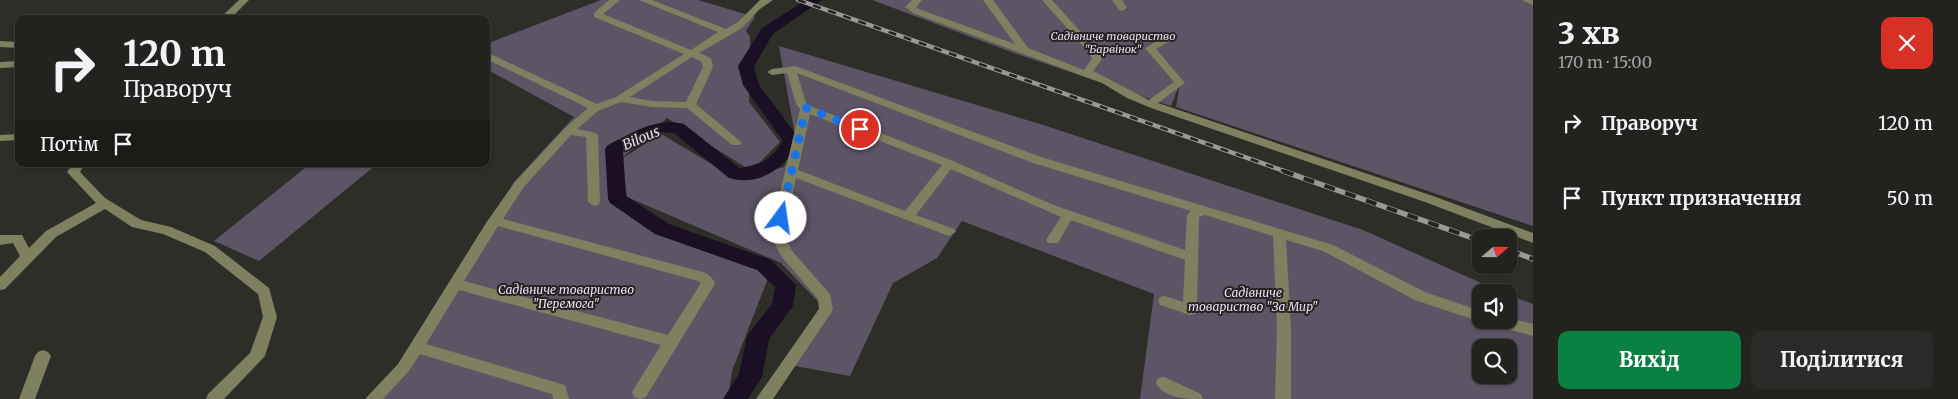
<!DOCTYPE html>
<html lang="uk">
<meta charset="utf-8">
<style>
:root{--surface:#22221f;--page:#2a2a28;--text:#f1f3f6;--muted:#a2a4a4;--line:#3f3f3d;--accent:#0b8043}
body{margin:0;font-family:Merriweather,serif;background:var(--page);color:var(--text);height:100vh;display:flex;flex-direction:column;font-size:19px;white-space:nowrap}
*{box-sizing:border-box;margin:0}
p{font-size:16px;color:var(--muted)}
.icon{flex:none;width:28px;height:28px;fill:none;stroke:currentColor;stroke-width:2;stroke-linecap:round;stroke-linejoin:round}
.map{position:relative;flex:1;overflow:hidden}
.details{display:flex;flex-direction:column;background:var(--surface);width:425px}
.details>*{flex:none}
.banner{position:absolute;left:15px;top:15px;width:475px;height:152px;border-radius:10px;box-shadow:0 1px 4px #0004,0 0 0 1px var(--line);background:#22221f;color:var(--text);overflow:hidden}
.needle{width:32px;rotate:70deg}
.fabs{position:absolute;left:1472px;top:229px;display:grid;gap:10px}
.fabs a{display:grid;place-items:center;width:45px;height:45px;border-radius:10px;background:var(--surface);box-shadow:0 1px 4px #0004,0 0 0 1px var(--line);font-size:25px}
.pin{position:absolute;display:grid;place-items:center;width:42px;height:42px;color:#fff;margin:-21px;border:2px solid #fff;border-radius:50%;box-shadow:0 1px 5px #0007}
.me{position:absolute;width:55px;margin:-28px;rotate:14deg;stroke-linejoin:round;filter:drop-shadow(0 0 4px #0008)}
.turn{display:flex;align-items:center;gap:18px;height:105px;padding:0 25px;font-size:22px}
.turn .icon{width:65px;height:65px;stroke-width:2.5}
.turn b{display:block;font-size:35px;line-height:42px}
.then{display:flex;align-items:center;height:48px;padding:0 25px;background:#0003;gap:10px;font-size:19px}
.round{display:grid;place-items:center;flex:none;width:52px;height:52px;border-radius:10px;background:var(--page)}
.head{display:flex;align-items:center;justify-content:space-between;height:85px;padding:0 25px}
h1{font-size:30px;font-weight:800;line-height:38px}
.action{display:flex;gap:10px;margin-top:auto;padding:10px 25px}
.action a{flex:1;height:58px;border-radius:10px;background:var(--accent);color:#fff;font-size:20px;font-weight:800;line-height:58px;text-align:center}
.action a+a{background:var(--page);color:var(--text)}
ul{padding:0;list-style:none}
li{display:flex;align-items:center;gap:15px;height:75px;padding:0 25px}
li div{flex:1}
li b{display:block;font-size:19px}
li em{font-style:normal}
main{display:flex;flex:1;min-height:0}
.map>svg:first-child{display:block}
</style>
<main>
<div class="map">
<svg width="1533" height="399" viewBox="0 0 1533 399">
<rect width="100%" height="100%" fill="#2e2e29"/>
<g fill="#5d5466" fill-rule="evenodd">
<polygon points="601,0 698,0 755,17 746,31 750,37 749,102 780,142 759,163 745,167 667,118 611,168 613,194 624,212 704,247 770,273 732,371 728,399 378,399 383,395 514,182 574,117 486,69 486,44"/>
<polygon points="872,0 1533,0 1533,226 1176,107 1180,83 1171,106 1014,53"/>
<path d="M 779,46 L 1037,123 L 1363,230 L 1501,292 L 1481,292 L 1481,320 L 1509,320 L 1509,295 L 1533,304 L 1533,399 L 1140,399 L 1154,294 L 962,221 L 937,258 L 893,283 L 850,376 L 789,365 L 826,310 L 781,263 L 627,197 L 621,159 L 661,134 L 737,179 L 784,167 L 796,141 ZM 1481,348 L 1509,348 L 1509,375 L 1481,375 Z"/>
<polygon points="310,164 377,164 259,261 214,241"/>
</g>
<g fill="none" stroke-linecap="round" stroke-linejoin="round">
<path fill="#1a0f24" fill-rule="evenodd" d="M 806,0 L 822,0 L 773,34 L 754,66 L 759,85 L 801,141 C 785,167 761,187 729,178 L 674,133 L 662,132 L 623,151 L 626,196 L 669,224 L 771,260 L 796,285 L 793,306 L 769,339 L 762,377 L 748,399 L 723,399 L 739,374 L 747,336 L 772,304 L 775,287 L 757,270 L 655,234 L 610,203 L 608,199 L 605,149 L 608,145 C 633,133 655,117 684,124 L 739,168 C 760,166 772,159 783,141 L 743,85 L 738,66 L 762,28 Z"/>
<g fill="#7e8060" fill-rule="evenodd">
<polygon points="239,0 249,0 230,19 219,19"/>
<path d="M 609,0 L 620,0 L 603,14 L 691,50 L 718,32 L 639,0 L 652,0 L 726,29 L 738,22 L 760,0 L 773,0 L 760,9 L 742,28 L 699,53 L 711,58 L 713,67 L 696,104 L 740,141 L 742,143 L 740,145 L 732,145 L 687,108 L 652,107 L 621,102 L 598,111 L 577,129 L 596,133 L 598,135 L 600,202 L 598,205 L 594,206 L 588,202 L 586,137 L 571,135 L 523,188 L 503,219 L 703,272 C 709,274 712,278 715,283 L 713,287 L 646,397 L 640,399 L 634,397 L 632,392 L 661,345 L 459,290 L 426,344 L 565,385 L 569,399 L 553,399 L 552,394 L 420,354 L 408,372 L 383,399 L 365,399 L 398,364 L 486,223 L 515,182 L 564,129 L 588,108 L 486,59 L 486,52 L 597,104 L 616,97 L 684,54 L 594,17 L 594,13 ZM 692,57 L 702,62 L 703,67 L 686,102 L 652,101 L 630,97 ZM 498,226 L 698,281 L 701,283 L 668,335 L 464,281 Z"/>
<polygon points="912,0 922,0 916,7 919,9 1015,44 983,0 993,0 1028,48 1084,70 1092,59 1089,53 1042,0 1052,0 1099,52 1102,59 1093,71 1149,100 1174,82 1145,48 1171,33 1177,33 1177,37 1156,49 1185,83 1158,103 1433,196 1533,233 1533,243 1425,202 1151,108 1127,98 1102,83 913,13 905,7"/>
<polygon points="1112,0 1122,0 1127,8 1122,11 1119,10"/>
<polygon points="1522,0 1533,0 1533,5"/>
<polygon points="0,41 19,42 19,48 0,47"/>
<polygon points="19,61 19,67 0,68 0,62"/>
<path d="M 795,66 L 1041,157 L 1333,245 L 1425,292 L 1481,311 L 1481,320 L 1486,320 L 1481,322 L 1415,300 L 1323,251 L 1286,240 L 1291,328 L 1291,399 L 1275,399 L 1277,328 L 1273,236 L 1205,215 L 1199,217 L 1197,310 L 1195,314 L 1190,315 L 1160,305 L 1158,301 L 1160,297 L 1165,296 L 1183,302 L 1185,260 L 1071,220 L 1058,243 L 1048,243 L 1046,240 L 1061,217 L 951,169 L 916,215 L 954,229 L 956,232 L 949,236 L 796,178 L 784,234 L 792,251 L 830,294 L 833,310 L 773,399 L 756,399 L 819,309 L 818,299 L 781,256 L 770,234 L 800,109 L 796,104 L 787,73 L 772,75 L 767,72 L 772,69 ZM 797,73 L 1033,163 L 1191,211 L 1187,215 L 1185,250 L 1056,206 L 953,161 L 810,106 L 806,103 ZM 810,114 L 942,165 L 905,211 L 798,170 Z"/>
<polygon points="19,134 19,140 0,141 0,135"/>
<polygon points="73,164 85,164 80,172 105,198 141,220 171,227 215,246 269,288 277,317 265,356 224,399 206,399 208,394 250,353 263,317 258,294 205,252 163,234 132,227 105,209 56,237 5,289 0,290 0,277 20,256 13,243 0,245 0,235 22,235 29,248 46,231 96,203 67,172"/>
<polygon points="1509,318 1533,324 1533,336 1489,324 1487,320 1509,320"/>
<polygon points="43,350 48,352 51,356 35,399 19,399 35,356 38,352"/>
<path d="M 1164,377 L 1201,394 L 1203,399 C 1188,399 1164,399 1156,383 L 1158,378 Z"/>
</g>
<defs>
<polyline id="rail-far1" points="798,0 1287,172"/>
<g id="rail">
<polyline points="1283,171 1481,241"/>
<polyline points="1509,250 1533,259"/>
</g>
</defs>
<use href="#rail-far1" stroke="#999995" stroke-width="4.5"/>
<use href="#rail" stroke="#999995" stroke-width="5.5"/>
<use href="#rail-far1" stroke="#242420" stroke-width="2.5" stroke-dasharray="8" stroke-linecap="butt"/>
<use href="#rail" stroke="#242420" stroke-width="4" stroke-dasharray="11" stroke-linecap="butt"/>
</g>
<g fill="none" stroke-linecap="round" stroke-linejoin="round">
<polyline stroke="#1a73e8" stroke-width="9" stroke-dasharray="0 16.2" points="781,218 806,108 860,129"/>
</g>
<g text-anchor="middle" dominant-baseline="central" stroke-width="4" stroke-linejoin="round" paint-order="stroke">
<g font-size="11" font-style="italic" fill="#eadbf9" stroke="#242420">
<text x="1113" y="36">Садівниче товариство<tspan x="1113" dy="13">"Барвінок"</tspan></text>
</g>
<g font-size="12" font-style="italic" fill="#eadbf9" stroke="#242420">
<text x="566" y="289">Садівниче товариство<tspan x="566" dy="14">"Перемога"</tspan></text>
<text x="1253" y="292">Садівниче<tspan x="1253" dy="14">товариство "За Мир"</tspan></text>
</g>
<g font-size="14" font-style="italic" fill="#eadbf9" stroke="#242420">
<text transform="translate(641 138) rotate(-23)">Bilous</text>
</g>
</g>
</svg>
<div class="fabs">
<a><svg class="needle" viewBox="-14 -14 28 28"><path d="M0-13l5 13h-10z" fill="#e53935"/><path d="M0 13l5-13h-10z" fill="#a2a4a4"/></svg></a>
<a><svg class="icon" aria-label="sound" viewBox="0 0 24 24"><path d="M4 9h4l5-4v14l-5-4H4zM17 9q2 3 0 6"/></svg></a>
<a><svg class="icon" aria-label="search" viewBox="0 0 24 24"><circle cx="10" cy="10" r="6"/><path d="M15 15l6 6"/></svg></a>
</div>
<div class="pin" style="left:860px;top:129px;background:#d93025"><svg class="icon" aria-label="arrive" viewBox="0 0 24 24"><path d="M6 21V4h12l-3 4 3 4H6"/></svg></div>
<svg class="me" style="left:781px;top:218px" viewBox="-20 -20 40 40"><circle r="19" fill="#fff"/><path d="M0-13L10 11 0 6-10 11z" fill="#1a73e8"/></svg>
<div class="banner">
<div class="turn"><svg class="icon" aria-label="right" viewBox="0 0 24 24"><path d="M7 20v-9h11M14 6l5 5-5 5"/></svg><div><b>120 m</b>Праворуч</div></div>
<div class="then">Потім<svg class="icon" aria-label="arrive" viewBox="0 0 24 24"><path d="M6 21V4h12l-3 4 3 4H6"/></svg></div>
</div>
</div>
<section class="details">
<div class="head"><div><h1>3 хв</h1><p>170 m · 15:00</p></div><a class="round" style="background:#d93025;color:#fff"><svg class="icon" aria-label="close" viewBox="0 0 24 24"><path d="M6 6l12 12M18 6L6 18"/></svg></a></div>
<ul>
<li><svg class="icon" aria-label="right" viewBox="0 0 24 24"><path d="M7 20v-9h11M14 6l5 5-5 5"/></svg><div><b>Праворуч</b></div><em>120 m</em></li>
<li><svg class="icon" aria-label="arrive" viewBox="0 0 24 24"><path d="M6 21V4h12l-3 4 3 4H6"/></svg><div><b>Пункт призначення</b></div><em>50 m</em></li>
</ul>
<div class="action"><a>Вихід</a><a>Поділитися</a></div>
</section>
</main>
